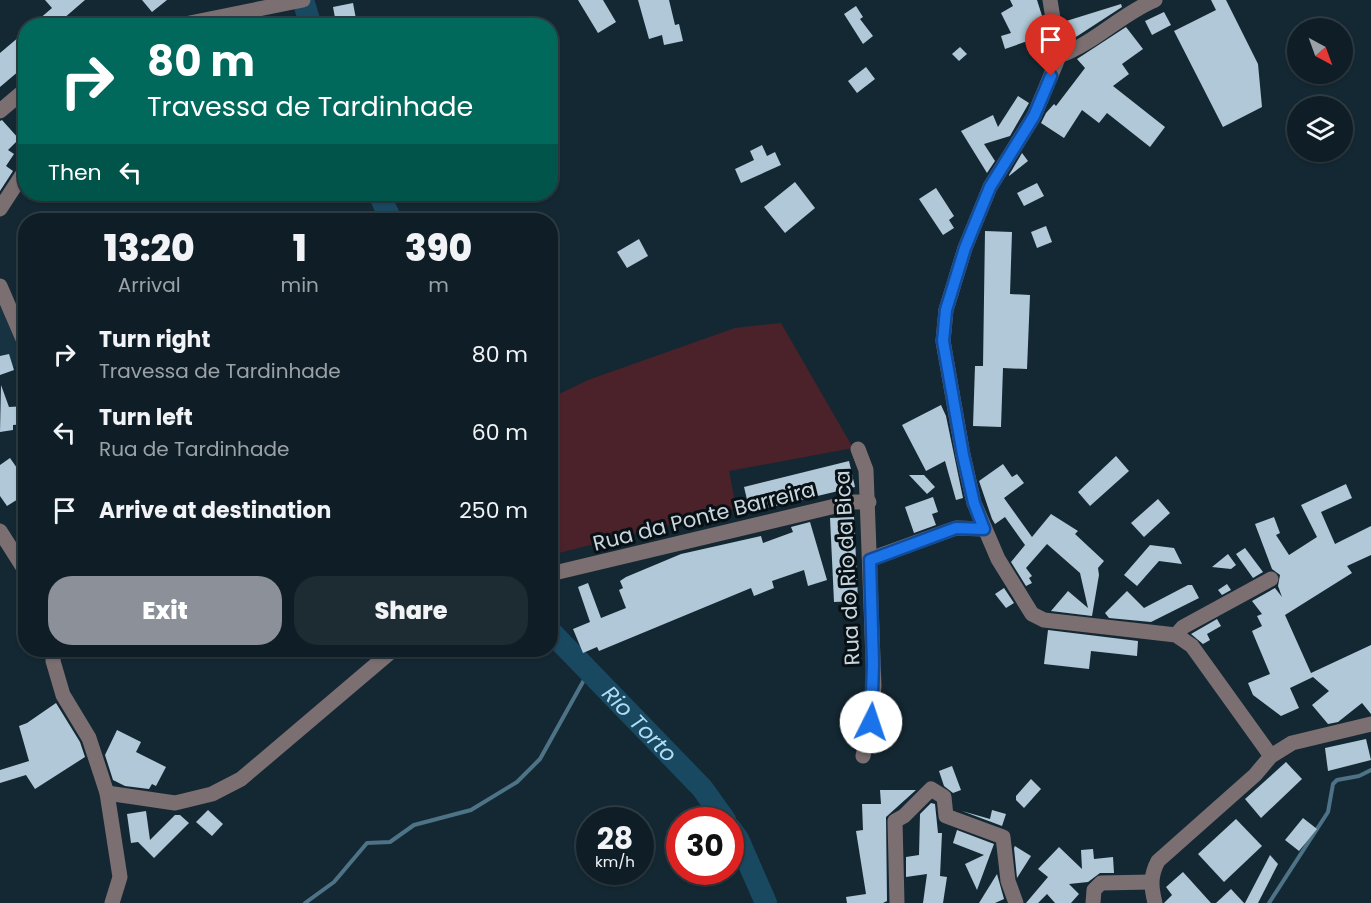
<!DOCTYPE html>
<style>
:root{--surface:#0f1e26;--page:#1d2b32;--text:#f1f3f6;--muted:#9ba2a7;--line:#2f3c43;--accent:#8c9099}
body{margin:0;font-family:Poppins,sans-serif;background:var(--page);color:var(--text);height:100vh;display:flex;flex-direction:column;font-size:22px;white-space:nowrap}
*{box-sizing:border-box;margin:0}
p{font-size:20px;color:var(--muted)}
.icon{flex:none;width:33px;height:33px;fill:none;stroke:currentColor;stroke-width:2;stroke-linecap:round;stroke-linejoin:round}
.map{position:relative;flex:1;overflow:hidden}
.side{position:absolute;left:18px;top:213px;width:540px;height:444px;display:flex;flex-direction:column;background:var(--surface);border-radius:24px;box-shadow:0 2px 4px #0004,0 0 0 2px var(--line)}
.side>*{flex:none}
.hud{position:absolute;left:18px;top:18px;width:540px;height:183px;border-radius:24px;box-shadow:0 2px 4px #0004,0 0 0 2px var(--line);background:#00695c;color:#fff;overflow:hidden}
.needle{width:39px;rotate:139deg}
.controls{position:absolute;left:1287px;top:18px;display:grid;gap:12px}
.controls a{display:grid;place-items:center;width:66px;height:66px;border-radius:50%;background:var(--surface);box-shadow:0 2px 4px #0004,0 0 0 2px var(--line);font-size:30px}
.speed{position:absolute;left:576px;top:807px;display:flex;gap:12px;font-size:30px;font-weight:700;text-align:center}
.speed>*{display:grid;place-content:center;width:78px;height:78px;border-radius:50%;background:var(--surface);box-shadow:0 2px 4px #0004,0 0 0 2px var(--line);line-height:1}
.speed small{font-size:15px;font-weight:400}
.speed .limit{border:9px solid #d22;background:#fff;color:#111}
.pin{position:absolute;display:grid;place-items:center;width:51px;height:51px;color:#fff;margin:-62px -26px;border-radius:50% 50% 50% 0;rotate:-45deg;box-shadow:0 0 6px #0007}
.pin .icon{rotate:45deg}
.me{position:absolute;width:66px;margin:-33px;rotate:4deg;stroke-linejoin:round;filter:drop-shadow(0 0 4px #0008)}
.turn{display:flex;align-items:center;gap:21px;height:126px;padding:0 30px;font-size:27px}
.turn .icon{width:78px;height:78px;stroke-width:2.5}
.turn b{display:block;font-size:42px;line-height:51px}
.then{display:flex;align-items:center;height:57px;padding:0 30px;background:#0003;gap:12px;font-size:22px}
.eta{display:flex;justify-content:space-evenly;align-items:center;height:102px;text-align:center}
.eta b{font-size:36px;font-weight:800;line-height:42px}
.primary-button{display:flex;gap:12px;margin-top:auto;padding:12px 30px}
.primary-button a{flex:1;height:69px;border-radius:24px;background:var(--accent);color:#fff;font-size:24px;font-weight:800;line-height:69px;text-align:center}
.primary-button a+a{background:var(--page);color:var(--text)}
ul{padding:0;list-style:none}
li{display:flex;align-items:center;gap:18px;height:78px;padding:0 30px}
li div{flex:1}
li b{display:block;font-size:22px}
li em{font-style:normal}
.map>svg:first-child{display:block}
</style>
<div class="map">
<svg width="1371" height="903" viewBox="0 0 1371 903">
<rect width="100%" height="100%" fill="#142833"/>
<polygon fill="#173241" points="4,306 26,362 0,373 0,307"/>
<polygon fill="#4b222a" points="781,323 853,448 729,471 736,508 551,555 551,398 588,380 735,328"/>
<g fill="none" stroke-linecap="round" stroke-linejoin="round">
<g stroke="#4e7386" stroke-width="4">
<polyline points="305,903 334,882 367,843 390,842 414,825 471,810 517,782 540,759 589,671"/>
<polyline points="1269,903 1328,812 1333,784 1337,780 1359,776 1371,770"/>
</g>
<g stroke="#194961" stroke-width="22">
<polyline points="303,0 311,26"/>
<polyline points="379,194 391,220"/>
<path id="s1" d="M 550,631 L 702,788 L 725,820"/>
<polyline points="730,828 738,839 766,903"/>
</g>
</g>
<g fill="#b0c8d7">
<polygon points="45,0 85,0 63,19 69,26 31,26 52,8"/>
<polygon points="142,0 167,0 152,12"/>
<polygon points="578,0 603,0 616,22 598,33"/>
<polygon points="638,0 669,0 675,25 679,24 683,41 664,45 662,35 649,39"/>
<polygon points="1010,0 1037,0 1043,19 1049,53 1042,56 1036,38 1005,49 1001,36 1011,33 1001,13 1013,6"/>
<polygon points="1211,0 1226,0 1258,64 1262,107 1223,127 1174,31 1216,10"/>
<polygon points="353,3 356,19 336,23 333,7"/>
<polygon points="1121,4 1122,7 1079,35 1069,41 1066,37 1063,22"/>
<polygon points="856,6 863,17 860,19 873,36 863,44 844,14"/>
<polygon points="1164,12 1171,25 1152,35 1145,21"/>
<polygon points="1126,27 1143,49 1122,64 1129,74 1113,86 1165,127 1150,147 1107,113 1099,123 1082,110 1064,138 1041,123 1046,113 1054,104 1056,106 1085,68 1077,59"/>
<polygon points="26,31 26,65 0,87 0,53"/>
<polygon points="960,47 967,54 959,61 952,54"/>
<polygon points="866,67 875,79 857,93 848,81"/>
<polygon points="1018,96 1029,103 1010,136 984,144 995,161 987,173 961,131 993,115 998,127"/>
<polygon points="2,120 19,139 8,150 14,154 6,166 13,171 0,191 0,121"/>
<polygon points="762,145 767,156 775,152 781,165 741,183 735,169 754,160 750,151"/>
<polygon points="1022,153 1028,161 1009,176 1009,175"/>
<polygon points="795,182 815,208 785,233 764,207"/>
<polygon points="1037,183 1044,196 1024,206 1017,193"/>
<polygon points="936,188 954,216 949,220 954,228 943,235 919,199"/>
<polygon points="1046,226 1052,242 1037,248 1031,232"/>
<polygon points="985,231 1012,232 1010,294 1030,295 1027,369 1003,368 1001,427 973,426 975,366 983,366"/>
<polygon points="639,239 648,256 627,268 617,252"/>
<polygon points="9,354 14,370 0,375 0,356"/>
<polygon points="1,385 9,407 26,406 26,424 13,425 13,430 0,432"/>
<polygon points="941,405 946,416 963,498 956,500 945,461 926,471 902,425"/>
<polygon points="1116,456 1129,471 1090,506 1078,492"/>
<polygon points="10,458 26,481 26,494 7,506 0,496 0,465"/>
<polygon points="849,461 855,487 750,512 744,487"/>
<polygon points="1003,464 1012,477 1017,474 1024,483 1004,498 1032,537 1051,514 1078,531 1075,534 1104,561 1098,568 1099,575 1092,616 1051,611 1068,591 1088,608 1080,573 1047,544 1026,568 1032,576 1029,578 1032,583 1026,586 1011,562 1025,545 1005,517 995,524 992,519 979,481"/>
<polygon points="909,475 924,475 935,487 927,494"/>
<polygon points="1346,484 1352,498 1321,512 1335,544 1371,526 1371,555 1347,566 1352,573 1285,615 1311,673 1371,645 1371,714 1362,703 1338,722 1328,724 1312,705 1329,691 1313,677 1290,688 1299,708 1281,716 1253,695 1248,683 1270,674 1252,631 1262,626 1257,616 1262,614 1252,601 1275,588 1282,597 1278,586 1280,575 1272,569 1255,524 1274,517 1280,533 1276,535 1289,555 1317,537 1301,505"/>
<polygon points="933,497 938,512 932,514 936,525 914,533 905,507"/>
<polygon points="1158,499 1170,513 1144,537 1131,523"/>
<polygon points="854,517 858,601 834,602 830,518"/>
<polygon points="810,522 827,580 808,586 804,570 772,581 774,588 754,596 751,588 599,651 597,647 583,653 573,629 590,622 578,587 588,583 601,618 626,608 619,590 623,588 620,581 626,577 681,554 761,536 763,543 793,532 791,527"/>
<polygon points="1150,545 1174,548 1182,564 1159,561 1137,586 1124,575"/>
<polygon points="1245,548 1263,572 1253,578 1236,554"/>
<polygon points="1228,554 1236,565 1231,569 1212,567"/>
<polygon points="1227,584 1231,590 1222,595 1218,590"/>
<polygon points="1188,585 1192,585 1199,598 1151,622 1109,618 1105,613 1127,591 1144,608"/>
<polygon points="1004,588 1014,603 1006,608 995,594"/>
<polygon points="1217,619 1221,626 1207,634 1210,640 1203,644 1191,634"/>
<polygon points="1048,630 1138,641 1137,656 1091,651 1089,669 1044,664"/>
<polygon points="56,703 80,742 85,757 35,789 26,775 0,783 0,770 29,761 19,726 27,723"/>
<polygon points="117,730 141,742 136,752 166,767 156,786 152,784 149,789 125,786 113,780 105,755"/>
<polygon points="1366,739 1371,760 1328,771 1325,748"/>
<polygon points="1286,762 1302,779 1261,818 1245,799"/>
<polygon points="952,766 961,790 953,793 944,786 939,771"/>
<polygon points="1031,779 1041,789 1024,808 1016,800 1016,796"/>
<polygon points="880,790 916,790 886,817 887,901 883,903 847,903 846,897 866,894 856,831 863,830 862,804 881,804"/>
<polygon points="931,803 935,804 938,833 942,833 940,876 947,877 943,903 923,903 927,874 906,877 906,857 919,855 920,814"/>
<polygon points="208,810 223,824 212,836 196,822"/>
<polygon points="992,810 1006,814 1002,826 962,811 990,819"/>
<polygon points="146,811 150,840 175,815 180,815 189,823 154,858 138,842 131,843 127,814"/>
<polygon points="1303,818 1317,829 1299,851 1285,840"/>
<polygon points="1236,819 1262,846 1224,882 1198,854"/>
<polygon points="957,830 994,844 977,890 965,864 984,855 953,843"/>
<polygon points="1015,846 1031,856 1017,878 1014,848"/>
<polygon points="1059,847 1082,869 1081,850 1093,849 1094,859 1113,857 1114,873 1100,873 1088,882 1069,884 1079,894 1071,903 1055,903 1047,894 1038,903 1026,903 1048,877 1038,869"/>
<polygon points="1270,855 1278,864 1258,903 1245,903"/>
<polygon points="1183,872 1211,903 1164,903 1172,895 1166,887"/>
<polygon points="997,874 1004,899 995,903 979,903"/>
<polygon points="1231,889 1244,903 1216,903"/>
</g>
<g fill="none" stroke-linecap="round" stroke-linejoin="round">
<g stroke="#7b6f71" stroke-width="15">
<polyline points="1050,0 1059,56 1034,116 990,187 965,248 946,310 943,341 963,455 974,503 998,559 1032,614 1044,620 1176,635 1192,646 1271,756"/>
<polyline points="175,26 303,0"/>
<path d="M 1059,56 C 1095,43 1121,14 1155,0"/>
<polyline points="0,111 26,89"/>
<polyline points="0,209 26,169"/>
<polyline points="0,286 26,346"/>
<polyline points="858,449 866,470 874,686 871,722 863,756"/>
<polyline points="0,531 26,572"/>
<polyline points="870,559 956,528 984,529"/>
<polyline points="550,574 852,502 869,502"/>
<polyline points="1176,635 1183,627 1271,579"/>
<polyline points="54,650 53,661 63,695 89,738 107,793 120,877 112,903"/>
<polyline points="107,793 175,803 212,794 241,779 393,650"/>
<polyline points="897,903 895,821 904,816 931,789 944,797 946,816 1003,837 1008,881 1016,903"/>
<polyline points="1093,903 1094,890 1101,883 1151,882"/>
<path d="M 1155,903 C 1151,887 1150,876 1158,861 L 1255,775 L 1271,756 L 1292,743 L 1371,724"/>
</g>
</g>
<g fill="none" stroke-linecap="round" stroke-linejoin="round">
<defs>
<polyline id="route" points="871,722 873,665 870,560 956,528 984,529 974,503 963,455 943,341 946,310 965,248 990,187 1034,116 1051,76"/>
</defs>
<use href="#route" stroke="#114b97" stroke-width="15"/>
<use href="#route" stroke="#1a73e8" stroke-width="10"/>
</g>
<g text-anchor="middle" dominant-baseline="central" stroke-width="6" stroke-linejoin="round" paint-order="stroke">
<g font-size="21" fill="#cad6de" stroke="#071014">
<text transform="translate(704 516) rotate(-14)">Rua da Ponte Barreira</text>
<text transform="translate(847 568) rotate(-93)">Rua do Rio da Bica</text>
</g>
<g font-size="22" font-style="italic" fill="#b0dcf5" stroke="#071014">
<text stroke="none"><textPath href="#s1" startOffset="129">Rio Torto</textPath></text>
</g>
</g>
</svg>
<div class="controls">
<a><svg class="needle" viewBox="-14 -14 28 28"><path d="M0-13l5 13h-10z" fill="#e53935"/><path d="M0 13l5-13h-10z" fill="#9ba2a7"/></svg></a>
<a><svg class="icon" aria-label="layers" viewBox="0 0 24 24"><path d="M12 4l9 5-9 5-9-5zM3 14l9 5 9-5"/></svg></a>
</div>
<div class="speed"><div>28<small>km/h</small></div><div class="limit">30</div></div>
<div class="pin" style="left:1051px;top:76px;background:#d93025"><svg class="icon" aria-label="arrive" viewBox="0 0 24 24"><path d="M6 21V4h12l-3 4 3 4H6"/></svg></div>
<svg class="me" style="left:871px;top:722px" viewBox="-20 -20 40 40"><circle r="19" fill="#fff"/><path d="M0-13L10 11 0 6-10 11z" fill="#1a73e8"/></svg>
<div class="hud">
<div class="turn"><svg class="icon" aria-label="right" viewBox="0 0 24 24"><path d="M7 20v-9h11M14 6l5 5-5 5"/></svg><div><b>80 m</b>Travessa de Tardinhade</div></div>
<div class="then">Then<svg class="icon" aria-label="left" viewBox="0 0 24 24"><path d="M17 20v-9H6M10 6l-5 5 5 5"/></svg></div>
</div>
<section class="side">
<div class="eta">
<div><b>13:20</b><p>Arrival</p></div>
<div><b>1</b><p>min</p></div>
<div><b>390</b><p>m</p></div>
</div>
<ul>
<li><svg class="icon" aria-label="right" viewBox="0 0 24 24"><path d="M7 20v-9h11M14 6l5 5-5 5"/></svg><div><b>Turn right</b><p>Travessa de Tardinhade</p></div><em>80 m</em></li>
<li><svg class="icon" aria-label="left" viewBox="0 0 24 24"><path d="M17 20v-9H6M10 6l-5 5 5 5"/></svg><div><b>Turn left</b><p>Rua de Tardinhade</p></div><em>60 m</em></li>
<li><svg class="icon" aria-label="arrive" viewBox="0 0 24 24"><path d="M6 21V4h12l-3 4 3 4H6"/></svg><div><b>Arrive at destination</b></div><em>250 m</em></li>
</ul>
<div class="primary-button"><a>Exit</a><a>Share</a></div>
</section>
</div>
